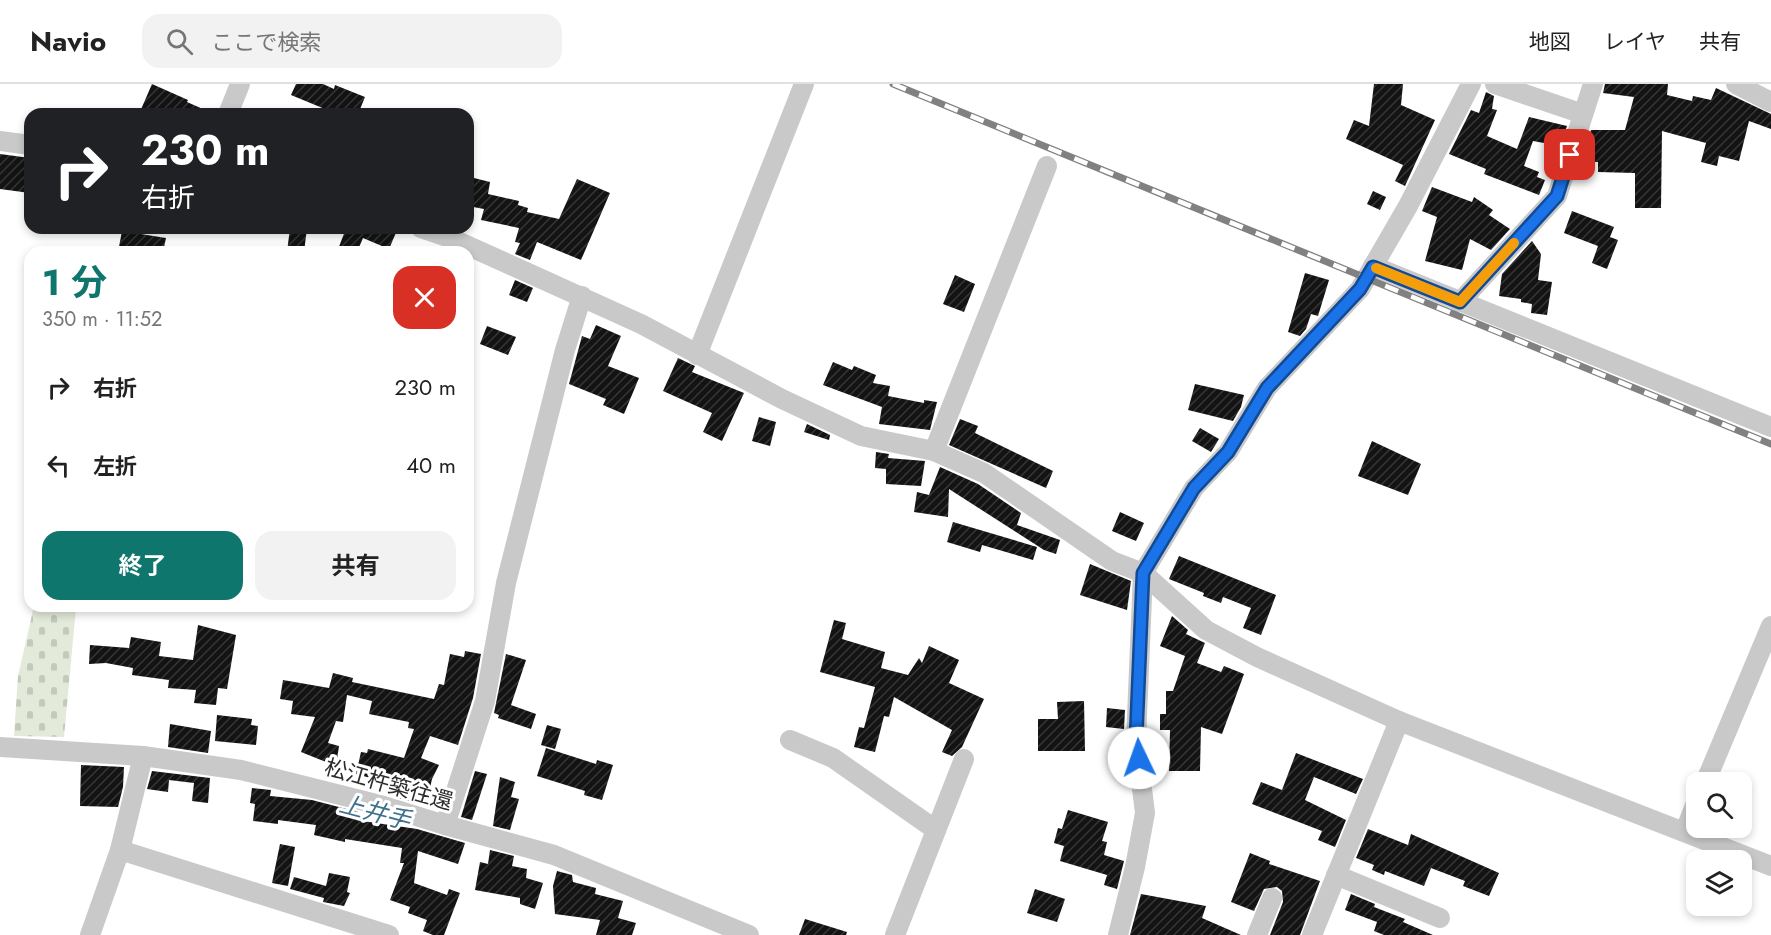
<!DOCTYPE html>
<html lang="ja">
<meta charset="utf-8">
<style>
:root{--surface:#fff;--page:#f2f2f2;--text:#222;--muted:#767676;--line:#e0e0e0;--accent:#0f766e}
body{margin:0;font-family:Jost,"Noto Sans JP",sans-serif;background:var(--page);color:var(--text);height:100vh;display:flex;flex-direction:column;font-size:22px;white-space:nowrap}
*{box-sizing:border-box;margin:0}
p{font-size:20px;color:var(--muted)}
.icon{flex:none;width:33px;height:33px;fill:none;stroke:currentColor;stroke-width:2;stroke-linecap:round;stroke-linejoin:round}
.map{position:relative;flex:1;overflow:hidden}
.panel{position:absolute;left:24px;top:162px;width:450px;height:366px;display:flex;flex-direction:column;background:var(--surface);border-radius:18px;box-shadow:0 3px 9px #0003}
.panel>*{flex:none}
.guide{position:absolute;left:24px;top:24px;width:450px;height:126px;border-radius:18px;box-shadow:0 3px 9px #0003;background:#202124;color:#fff;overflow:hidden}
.fabs{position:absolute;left:1686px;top:688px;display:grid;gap:12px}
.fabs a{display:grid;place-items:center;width:66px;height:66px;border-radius:12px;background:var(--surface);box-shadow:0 3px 9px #0003;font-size:30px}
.pin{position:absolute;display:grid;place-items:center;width:51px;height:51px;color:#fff;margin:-26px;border-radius:12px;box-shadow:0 3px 9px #0006}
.me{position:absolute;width:66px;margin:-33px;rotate:357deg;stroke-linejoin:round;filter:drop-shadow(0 0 4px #0008)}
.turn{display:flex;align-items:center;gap:21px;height:126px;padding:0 18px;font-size:27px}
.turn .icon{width:78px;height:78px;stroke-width:2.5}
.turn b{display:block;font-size:42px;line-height:51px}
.round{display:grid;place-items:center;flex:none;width:63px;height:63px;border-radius:18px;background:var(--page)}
.headline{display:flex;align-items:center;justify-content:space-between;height:102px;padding:0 18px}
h1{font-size:36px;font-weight:700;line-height:45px;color:var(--accent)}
.primary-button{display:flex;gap:12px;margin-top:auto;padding:12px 18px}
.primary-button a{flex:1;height:69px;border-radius:18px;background:var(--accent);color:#fff;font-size:24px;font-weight:700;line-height:69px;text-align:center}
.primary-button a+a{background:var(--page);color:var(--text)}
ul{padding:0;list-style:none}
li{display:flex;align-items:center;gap:18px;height:78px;padding:0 18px}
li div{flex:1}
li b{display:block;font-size:22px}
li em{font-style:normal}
header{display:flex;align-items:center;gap:36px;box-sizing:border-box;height:84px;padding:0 30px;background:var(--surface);border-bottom:2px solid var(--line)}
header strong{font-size:28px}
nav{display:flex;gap:33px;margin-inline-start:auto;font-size:21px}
.search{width:420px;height:54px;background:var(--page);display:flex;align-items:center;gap:15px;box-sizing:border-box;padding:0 21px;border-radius:18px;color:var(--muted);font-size:22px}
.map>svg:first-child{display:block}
</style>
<header>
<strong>Navio</strong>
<div class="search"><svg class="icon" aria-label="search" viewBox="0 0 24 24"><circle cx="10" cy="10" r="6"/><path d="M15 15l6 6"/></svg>ここで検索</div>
<nav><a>地図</a><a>レイヤ</a><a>共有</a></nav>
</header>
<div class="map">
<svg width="1771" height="851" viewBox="0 0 1771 851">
<defs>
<pattern id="cemetery-stones" width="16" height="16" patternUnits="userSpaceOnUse" patternTransform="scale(1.5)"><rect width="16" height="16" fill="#e3eada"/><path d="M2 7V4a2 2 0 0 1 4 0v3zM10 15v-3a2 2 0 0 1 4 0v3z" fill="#c3c9bb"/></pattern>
<pattern id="building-hatch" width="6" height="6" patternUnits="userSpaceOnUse" patternTransform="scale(1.5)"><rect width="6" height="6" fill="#131313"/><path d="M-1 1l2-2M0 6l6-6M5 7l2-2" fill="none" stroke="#363636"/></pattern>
</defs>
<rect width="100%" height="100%" fill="#fff"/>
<polygon fill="url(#cemetery-stones)" points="34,522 76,524 64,653 14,652 18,592"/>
<g fill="url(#building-hatch)">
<polygon points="152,0 188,16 187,18 214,30 139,30"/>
<polygon points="296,0 323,0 334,5 335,1 365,13 358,30 337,30 291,11"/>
<polygon points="1374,0 1403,0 1401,21 1435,36 1405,102 1395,97 1403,81 1346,55 1354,36 1369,42"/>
<polygon points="1605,0 1668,0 1667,11 1692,17 1693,12 1711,16 1716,4 1771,30 1771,45 1749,37 1739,77 1719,72 1717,82 1701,78 1706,59 1662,47 1661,124 1635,124 1635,89 1598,88 1598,78 1586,78 1584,67 1591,46 1625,46 1634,13 1603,9"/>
<polygon points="1486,8 1494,12 1492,25 1497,26 1487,52 1517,65 1529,33 1567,42 1560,62 1533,57 1524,82 1539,88 1537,93 1545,96 1539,111 1484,90 1486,85 1449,70 1471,26 1479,29"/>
<polygon points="0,70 30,74 30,109 0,105"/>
<polygon points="474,94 490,98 488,110 519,117 518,121 528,124 527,128 559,135 577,95 610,109 581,176 537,158 530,176 515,170 520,159 515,158 519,144 481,136 484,125 468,122"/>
<polygon points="1432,103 1472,118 1474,113 1493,126 1489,131 1510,145 1491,166 1470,155 1462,186 1425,177 1437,133 1422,127"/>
<polygon points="1373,107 1386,113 1380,126 1367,120"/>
<polygon points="1572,127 1614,143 1610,153 1618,156 1607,185 1592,179 1598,162 1564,149"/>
<polygon points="290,144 307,144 304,168 287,168"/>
<polygon points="339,144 398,144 389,165 363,154 357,168 337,168 345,147"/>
<polygon points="122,147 166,154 163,168 118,168"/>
<polygon points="1532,157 1541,170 1538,196 1552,198 1547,231 1531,229 1532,220 1521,218 1521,215 1499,212 1502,190"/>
<polygon points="1305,189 1329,196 1318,232 1311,230 1306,245 1300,252 1288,248"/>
<polygon points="955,191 975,200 964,228 943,220"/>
<polygon points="515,196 533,204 527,218 509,211"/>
<polygon points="596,241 621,252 608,282 639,294 624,330 603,321 606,315 569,300 582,252 590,255"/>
<polygon points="487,242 516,253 508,271 480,260"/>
<polygon points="678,274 695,282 692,288 744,309 722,357 703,348 712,329 663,307"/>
<polygon points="833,278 852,286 854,282 876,291 873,299 890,302 888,312 924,319 924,316 937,318 930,346 879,340 882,323 823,301"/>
<polygon points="1195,300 1244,311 1241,323 1233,337 1188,326"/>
<polygon points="759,333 776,338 770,362 752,357"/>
<polygon points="960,335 978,342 975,349 1053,387 1046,404 949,361"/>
<polygon points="807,340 830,351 829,356 804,348"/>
<polygon points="1200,344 1219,355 1211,368 1192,357"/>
<polygon points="1372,357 1421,380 1408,411 1358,392"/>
<polygon points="876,368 889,370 888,374 925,377 921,402 886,400 886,385 875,384"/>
<polygon points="940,383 978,400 1021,429 1017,441 1060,456 1056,470 1044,466 949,405 948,433 914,428 917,408 929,411"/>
<polygon points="1120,428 1144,439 1136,457 1112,447"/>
<polygon points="953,438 1037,463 1033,476 982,461 980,468 947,458"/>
<polygon points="1179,472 1276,511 1261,551 1243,544 1251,524 1223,513 1221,519 1203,512 1204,509 1169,495"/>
<polygon points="1090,480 1131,497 1127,526 1080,511"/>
<polygon points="1172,532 1188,546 1186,550 1205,559 1197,579 1221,588 1224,582 1244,590 1222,650 1201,643 1200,687 1169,687 1170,646 1160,646 1160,630 1166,630 1166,607 1173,607 1185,572 1160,562"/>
<polygon points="834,536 846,539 842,555 885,568 881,584 908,591 919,574 922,579 929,562 959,576 949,599 984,615 962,663 952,672 942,668 952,646 894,613 889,633 884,632 875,668 854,663 859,643 864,644 875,603 820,588"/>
<polygon points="198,541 236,551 227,605 218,604 216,621 194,619 196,606 168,604 169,596 132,591 133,584 106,579 89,580 90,561 129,564 131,553 161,558 159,572 193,576"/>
<polygon points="465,567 481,570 473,614 458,661 430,652 421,674 439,681 432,695 426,722 398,714 400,702 356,690 361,668 367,669 368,665 404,674 414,645 408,644 409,638 369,630 372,617 347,611 343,638 336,637 328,659 339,662 336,682 301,668 315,633 291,630 293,617 280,615 283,596 329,604 333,589 353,594 352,598 434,615 439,600 444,601 450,570 464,573"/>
<polygon points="506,570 526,576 511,621 536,630 531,645 498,634 499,631 494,629"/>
<polygon points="1084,617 1085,667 1038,667 1038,635 1058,635 1057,618"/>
<polygon points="1107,624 1125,626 1124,645 1106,643"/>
<polygon points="217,631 252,635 251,641 258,642 256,661 215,657"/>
<polygon points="170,640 211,647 208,669 168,663"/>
<polygon points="547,641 561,645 555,665 541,661"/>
<polygon points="546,664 596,680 597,676 613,681 602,716 584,711 585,707 537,692"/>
<polygon points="1296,669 1363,695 1356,710 1314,693 1305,716 1346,736 1335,763 1318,756 1322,747 1252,720 1261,698 1282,706"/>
<polygon points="81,681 124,683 123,703 118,723 80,722"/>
<polygon points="152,687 210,694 208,719 192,717 194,699 169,696 168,708 147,705"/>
<polygon points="475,687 487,690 472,736 461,733"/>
<polygon points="500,693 515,698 511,713 519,715 510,746 493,742"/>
<polygon points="252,704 271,706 270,712 312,716 358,728 356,736 417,745 465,759 458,780 418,767 414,799 447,811 449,805 460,809 444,851 433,851 423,847 427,836 408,829 410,823 390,816 404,779 400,779 402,764 345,755 345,758 314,751 316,741 278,736 278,740 253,737 255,720 250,719"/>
<polygon points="1068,726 1108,738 1102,757 1107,758 1104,771 1124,777 1117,805 1104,801 1107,791 1060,777 1064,762 1054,759 1058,744 1062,745"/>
<polygon points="1368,745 1408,761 1411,750 1499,789 1489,812 1463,802 1465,797 1431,784 1424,802 1385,787 1384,791 1372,786 1374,781 1356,774"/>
<polygon points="280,760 295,763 288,802 272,799"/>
<polygon points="490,766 514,772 512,782 527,785 526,794 543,799 535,825 520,820 520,814 475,806 480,778 488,780"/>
<polygon points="1250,769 1270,777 1269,780 1320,797 1300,851 1270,851 1283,818 1282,807 1277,803 1264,805 1254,827 1231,818"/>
<polygon points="557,787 572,791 573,798 596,804 595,810 623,817 618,834 636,839 632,851 596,851 600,836 555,830 553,802"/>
<polygon points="329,789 350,793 347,808 350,809 344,822 323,818 324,814 290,805 294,793 326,802"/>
<polygon points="1035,805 1065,815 1057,838 1027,829"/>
<polygon points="1141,810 1206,822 1202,834 1241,851 1130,851"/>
<polygon points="1351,810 1375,820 1374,823 1405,835 1403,838 1433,851 1384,851 1374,847 1377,838 1345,826"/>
<polygon points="805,835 847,848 846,851 799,851"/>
</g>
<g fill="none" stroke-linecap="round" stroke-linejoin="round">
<g stroke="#c9c9c9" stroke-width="20">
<polyline points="1495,0 1583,30"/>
<polyline points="1736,0 1771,18"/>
<polyline points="228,30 240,0"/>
<polyline points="0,57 30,61"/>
<polyline points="421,144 453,155 641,240 782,315 861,352 934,367 984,389 1112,477 1143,489 1206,546 1257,573 1399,637 1771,782"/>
<polyline points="1373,182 1771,343"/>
<polyline points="1460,218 1557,112 1593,0"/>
<polyline points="697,271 804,0"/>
<polyline points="934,367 1047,82"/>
<polyline points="790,656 833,674 936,746"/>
<polyline points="0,663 143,672 241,686 384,722 445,741 554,771 749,851"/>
<polyline points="1705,699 1771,542"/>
<polyline points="445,741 485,617 506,499 565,266 582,212"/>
<polyline points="1685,747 1696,719"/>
<polyline points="120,766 389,851"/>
<polyline points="1336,791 1440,834"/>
<polyline points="90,851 120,766 143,672"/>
<polyline points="895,851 964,675"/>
<polyline points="1118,851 1135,783 1145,729 1136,656 1143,489 1194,404 1228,368 1267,304 1360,205 1408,122 1471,0"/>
<polyline points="1257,851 1272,814"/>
<polyline points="1312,851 1399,637"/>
</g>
<defs>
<polyline id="rail" points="893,0 1771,360"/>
</defs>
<use href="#rail" stroke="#818181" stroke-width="7"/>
<use href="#rail" stroke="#fff" stroke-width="4.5" stroke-dasharray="14" stroke-linecap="butt"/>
</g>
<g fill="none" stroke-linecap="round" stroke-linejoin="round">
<defs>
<polyline id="route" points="1139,674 1136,656 1143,489 1194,404 1228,368 1267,304 1360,205 1373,183 1460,218 1557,112 1570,71"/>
</defs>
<use href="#route" stroke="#114b97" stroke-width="15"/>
<use href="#route" stroke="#1a73e8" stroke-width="10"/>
<polyline stroke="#f59e0b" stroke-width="10" points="1376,184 1460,218 1514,159"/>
</g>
<g text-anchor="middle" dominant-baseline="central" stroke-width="6" stroke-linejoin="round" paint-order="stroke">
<g font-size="22" fill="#2c2c2c" stroke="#fff">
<text transform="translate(389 700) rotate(16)">松江杵築往還</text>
</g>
<g font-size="24" font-style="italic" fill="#3e718b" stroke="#fff">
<text transform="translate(375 728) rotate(15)">上井手</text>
</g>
</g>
</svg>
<div class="fabs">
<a><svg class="icon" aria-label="search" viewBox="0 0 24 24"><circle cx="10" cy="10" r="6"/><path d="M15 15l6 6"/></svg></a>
<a><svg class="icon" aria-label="layers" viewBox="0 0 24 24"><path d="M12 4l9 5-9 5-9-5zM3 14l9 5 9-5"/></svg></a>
</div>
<div class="pin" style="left:1570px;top:71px;background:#d93025"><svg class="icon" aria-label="arrive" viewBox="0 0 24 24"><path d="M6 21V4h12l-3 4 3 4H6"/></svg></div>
<svg class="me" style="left:1139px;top:674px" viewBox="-20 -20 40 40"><circle r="19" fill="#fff"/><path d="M0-13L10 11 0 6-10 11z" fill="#1a73e8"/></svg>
<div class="guide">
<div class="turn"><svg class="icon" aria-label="right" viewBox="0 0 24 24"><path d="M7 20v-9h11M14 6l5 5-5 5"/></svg><div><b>230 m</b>右折</div></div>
</div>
<section class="panel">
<div class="headline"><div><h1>1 分</h1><p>350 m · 11:52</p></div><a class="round" style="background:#d93025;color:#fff"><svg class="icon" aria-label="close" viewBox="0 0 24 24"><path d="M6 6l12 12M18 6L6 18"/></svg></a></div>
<ul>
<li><svg class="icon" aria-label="right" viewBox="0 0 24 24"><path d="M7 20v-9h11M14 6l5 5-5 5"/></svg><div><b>右折</b></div><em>230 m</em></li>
<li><svg class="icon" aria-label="left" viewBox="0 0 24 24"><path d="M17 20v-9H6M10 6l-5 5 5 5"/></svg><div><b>左折</b></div><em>40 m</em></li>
</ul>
<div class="primary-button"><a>終了</a><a>共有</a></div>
</section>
</div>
